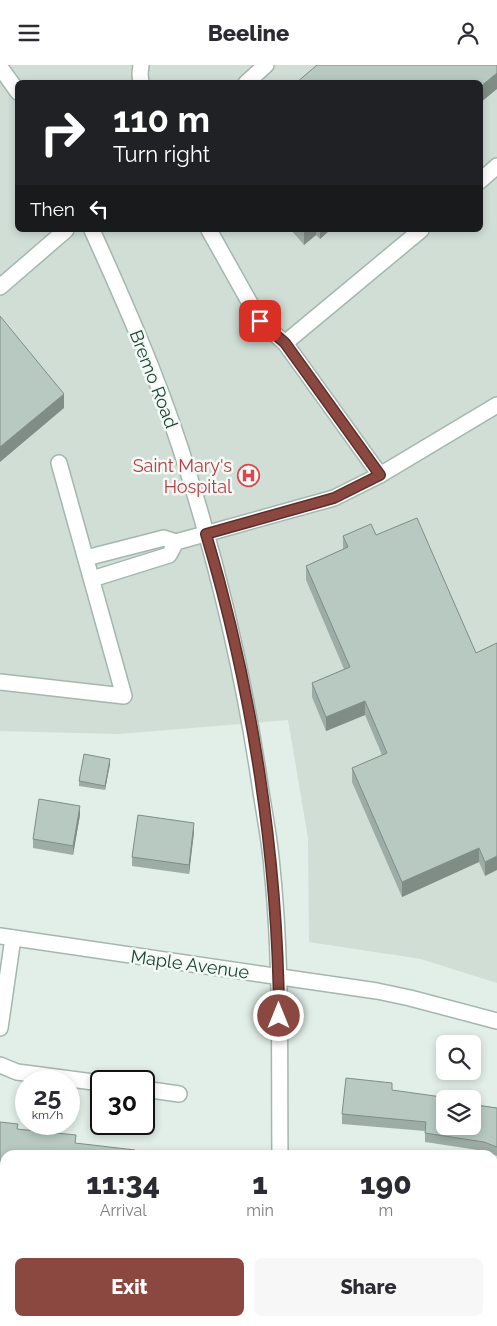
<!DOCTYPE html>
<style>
:root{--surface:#fff;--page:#f7f7f7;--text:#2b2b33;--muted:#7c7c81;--accent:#8a4840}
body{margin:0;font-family:Raleway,sans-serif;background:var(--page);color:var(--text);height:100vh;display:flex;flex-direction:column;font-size:19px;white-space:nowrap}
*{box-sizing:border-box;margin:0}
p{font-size:16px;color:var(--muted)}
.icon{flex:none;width:28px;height:28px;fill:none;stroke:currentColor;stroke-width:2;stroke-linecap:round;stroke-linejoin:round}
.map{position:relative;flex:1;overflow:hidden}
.side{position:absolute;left:0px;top:1085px;width:498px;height:176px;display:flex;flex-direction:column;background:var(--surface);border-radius:15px 15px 0 0;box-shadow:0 2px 8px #0003}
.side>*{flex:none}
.top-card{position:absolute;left:15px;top:15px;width:468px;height:152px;border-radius:8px;box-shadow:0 2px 8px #0003;background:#202124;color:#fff;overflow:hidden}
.buttons{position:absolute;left:436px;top:970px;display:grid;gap:10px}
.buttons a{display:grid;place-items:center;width:45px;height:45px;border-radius:8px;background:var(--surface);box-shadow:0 2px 8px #0003;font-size:25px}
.speed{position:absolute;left:15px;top:1005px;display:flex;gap:10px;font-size:25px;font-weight:700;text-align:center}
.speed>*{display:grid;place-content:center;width:65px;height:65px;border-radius:50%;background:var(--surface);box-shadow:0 2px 8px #0003;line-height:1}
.speed small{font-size:12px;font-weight:400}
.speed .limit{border:2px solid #111;border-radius:8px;background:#fff;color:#111}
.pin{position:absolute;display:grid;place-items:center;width:42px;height:42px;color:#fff;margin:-21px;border-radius:10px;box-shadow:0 2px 8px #0006}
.me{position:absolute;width:55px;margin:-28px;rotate:0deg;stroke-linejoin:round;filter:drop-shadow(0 0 4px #0008)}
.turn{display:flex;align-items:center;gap:18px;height:105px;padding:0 15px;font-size:22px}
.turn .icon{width:65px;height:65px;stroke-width:2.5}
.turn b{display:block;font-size:35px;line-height:42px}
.then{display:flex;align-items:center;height:48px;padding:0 15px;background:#0003;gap:10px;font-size:19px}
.eta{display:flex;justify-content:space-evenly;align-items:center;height:85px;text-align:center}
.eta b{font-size:30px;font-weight:800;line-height:35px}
.action{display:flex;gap:10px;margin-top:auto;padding:10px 15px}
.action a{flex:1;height:58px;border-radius:8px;background:var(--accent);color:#fff;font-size:20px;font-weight:800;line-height:58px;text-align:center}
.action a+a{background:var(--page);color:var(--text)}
header{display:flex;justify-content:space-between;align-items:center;height:65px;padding:0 15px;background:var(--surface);font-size:22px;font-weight:800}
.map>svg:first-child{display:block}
</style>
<header><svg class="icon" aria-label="menu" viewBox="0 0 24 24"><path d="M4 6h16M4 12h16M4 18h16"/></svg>Beeline<svg class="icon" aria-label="person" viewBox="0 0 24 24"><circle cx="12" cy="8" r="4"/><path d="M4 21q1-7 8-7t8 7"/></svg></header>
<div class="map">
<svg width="497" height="1261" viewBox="0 0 497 1261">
<rect width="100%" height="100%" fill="#e2eee8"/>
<path fill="#d0ded6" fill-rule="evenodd" d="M 0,0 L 497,0 L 497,918 L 421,894 L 309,877 L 308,773 L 288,655 L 118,669 L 0,666 ZM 18,18 L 480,18 L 480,165 L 18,165 Z"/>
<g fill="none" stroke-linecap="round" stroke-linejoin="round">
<defs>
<g id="lane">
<polyline points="141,0 140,9 141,18"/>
<polyline points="246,18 266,0"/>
<polyline points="480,116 497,101"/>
<polyline points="209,165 260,256 285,278 421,165"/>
<polyline points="0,222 66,165"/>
<polyline points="285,278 380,410"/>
<polyline points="86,493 164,473 176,477"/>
<polyline points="92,514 169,490 176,477 334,433 380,410 497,340"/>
<polyline points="0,617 124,631 59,398"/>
<polyline points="0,963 13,873"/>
<polyline points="0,1000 17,1007 101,1018"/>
<polyline points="144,1024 179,1029"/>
</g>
<g id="street">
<polyline points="0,2 18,27"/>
<path d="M 92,165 C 124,236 156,308 180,382 C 217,495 244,610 261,727 C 265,752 270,777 272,803 C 282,898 279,994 280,1090"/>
<polyline points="0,871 377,926 410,933 497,956"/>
<polyline points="268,1261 269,1256"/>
</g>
</defs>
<use href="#lane" stroke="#a4b7af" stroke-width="18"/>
<use href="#street" stroke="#a4b7af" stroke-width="18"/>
<use href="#lane" stroke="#fff" stroke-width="15"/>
<use href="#street" stroke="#fff" stroke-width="15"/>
</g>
<g fill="#9dada5">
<polygon points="291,165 330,165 320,174 316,170 304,180"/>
<polygon points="376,470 476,588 497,578 485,811 479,797 402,832 352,717 352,703 382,690 365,650 326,666 312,632 312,618 344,604 306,515 306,501 343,484 343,471"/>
<polygon points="110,699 105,725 79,721 79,716"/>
<polygon points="80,750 73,790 33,783 33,774"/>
<polygon points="194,767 189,809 132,801 132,792"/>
<polygon points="392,1025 497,1043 497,1091 484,1086 425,1077 425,1066 342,1059 342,1049"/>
<polygon points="0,1057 5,1090 5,1129 0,1129"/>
<polygon points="0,1200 5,1201 5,1253 0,1252"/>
<polygon points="19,1256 183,1256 182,1261 80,1261"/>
</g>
<g fill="#808d86">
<polygon points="497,8 497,24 480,38 480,22"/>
<polygon points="304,165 316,165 316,170 304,180"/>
<polygon points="320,165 330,165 320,174"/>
<polygon points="64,329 64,343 0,397 0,382"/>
<polygon points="365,636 365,650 326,666 326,652"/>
<polygon points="110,694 110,699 105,725 105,721"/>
<polygon points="80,741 80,750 73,790 73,781"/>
<polygon points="194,758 194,767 189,809 189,800"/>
<polygon points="479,783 479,797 402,832 402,817"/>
<polygon points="497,791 497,805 485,811 485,797"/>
<polygon points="497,1218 497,1227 492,1240 492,1231"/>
<polygon points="389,1256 391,1256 390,1261 388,1261"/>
</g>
<g fill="#b7c9c0" stroke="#808d86">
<polygon points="317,0 497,0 497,8 480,22 480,18 296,18"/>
<polygon points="0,251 64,329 0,382"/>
<polygon points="417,453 476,588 497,578 497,791 485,797 479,783 402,817 352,703 387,688 365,636 326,652 312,618 350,602 306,501 348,482 343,471 371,459 376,470"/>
<polygon points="84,689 110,694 105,721 79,716"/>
<polygon points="39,734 80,741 73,781 33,774"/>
<polygon points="138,750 194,758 189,800 132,792"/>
<polygon points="346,1013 392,1018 392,1025 456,1034 445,1034 445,1061 472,1061 472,1036 476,1037 476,1040 497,1043 497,1082 484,1077 425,1068 426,1057 342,1049"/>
<polygon points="0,1057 18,1059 17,1064 76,1070 75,1078 135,1085 134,1090 140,1090 5,1090 5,1117 0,1116"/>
<polygon points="0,1200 5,1201 5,1241 0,1240"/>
<polygon points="492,1205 497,1207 497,1218 492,1231"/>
<polygon points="19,1256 77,1256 76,1261 19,1261"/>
<polygon points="148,1256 181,1256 180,1261"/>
<polygon points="339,1256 389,1256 388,1261 337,1261"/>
<polygon points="466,1257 478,1261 465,1261"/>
</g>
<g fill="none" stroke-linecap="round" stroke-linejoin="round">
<defs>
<path id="route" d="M 260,256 L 285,278 L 380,410 L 334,433 L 206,469 C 252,623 278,790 279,951"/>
</defs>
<use href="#route" stroke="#5a2f2a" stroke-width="12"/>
<use href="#route" stroke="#8a4840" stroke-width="9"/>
</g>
<defs>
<symbol id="hospital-ring" viewBox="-11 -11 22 22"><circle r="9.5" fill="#f3faf6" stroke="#e0444e" stroke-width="1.5"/><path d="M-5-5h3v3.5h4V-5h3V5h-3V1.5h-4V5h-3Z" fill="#e0444e"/></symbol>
</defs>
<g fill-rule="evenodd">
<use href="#hospital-ring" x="236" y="398" width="25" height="25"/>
</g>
<g text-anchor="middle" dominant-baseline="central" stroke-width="5" stroke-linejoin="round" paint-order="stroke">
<g font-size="18" fill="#204135" stroke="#f3faf6">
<text transform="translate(154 314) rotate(69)">Bremo Road</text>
<text transform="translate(190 899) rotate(8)">Maple Avenue</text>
</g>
<g font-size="18" fill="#be3a42" stroke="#f3faf6" text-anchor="end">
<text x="232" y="400">Saint Mary's<tspan x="232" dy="21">Hospital</tspan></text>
</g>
</g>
</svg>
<div class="buttons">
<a><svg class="icon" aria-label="search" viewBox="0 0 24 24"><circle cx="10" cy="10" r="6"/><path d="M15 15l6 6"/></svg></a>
<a><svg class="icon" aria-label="layers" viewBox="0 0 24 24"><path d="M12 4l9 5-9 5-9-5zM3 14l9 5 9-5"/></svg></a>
</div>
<div class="speed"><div>25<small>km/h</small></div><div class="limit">30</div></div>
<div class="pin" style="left:260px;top:256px;background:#d93025"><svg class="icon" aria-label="arrive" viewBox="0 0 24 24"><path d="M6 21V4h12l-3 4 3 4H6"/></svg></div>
<svg class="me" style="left:279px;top:951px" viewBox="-20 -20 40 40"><circle r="17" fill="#8a4840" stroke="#fff" stroke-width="3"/><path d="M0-11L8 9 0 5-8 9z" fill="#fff"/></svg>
<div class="top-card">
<div class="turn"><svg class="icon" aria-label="right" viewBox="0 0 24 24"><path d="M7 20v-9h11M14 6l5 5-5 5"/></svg><div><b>110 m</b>Turn right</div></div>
<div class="then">Then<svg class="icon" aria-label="left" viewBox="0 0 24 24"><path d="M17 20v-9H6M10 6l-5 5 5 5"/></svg></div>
</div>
<section class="side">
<div class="eta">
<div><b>11:34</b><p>Arrival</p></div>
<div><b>1</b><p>min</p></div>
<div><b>190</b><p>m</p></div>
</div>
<div class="action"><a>Exit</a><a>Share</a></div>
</section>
</div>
